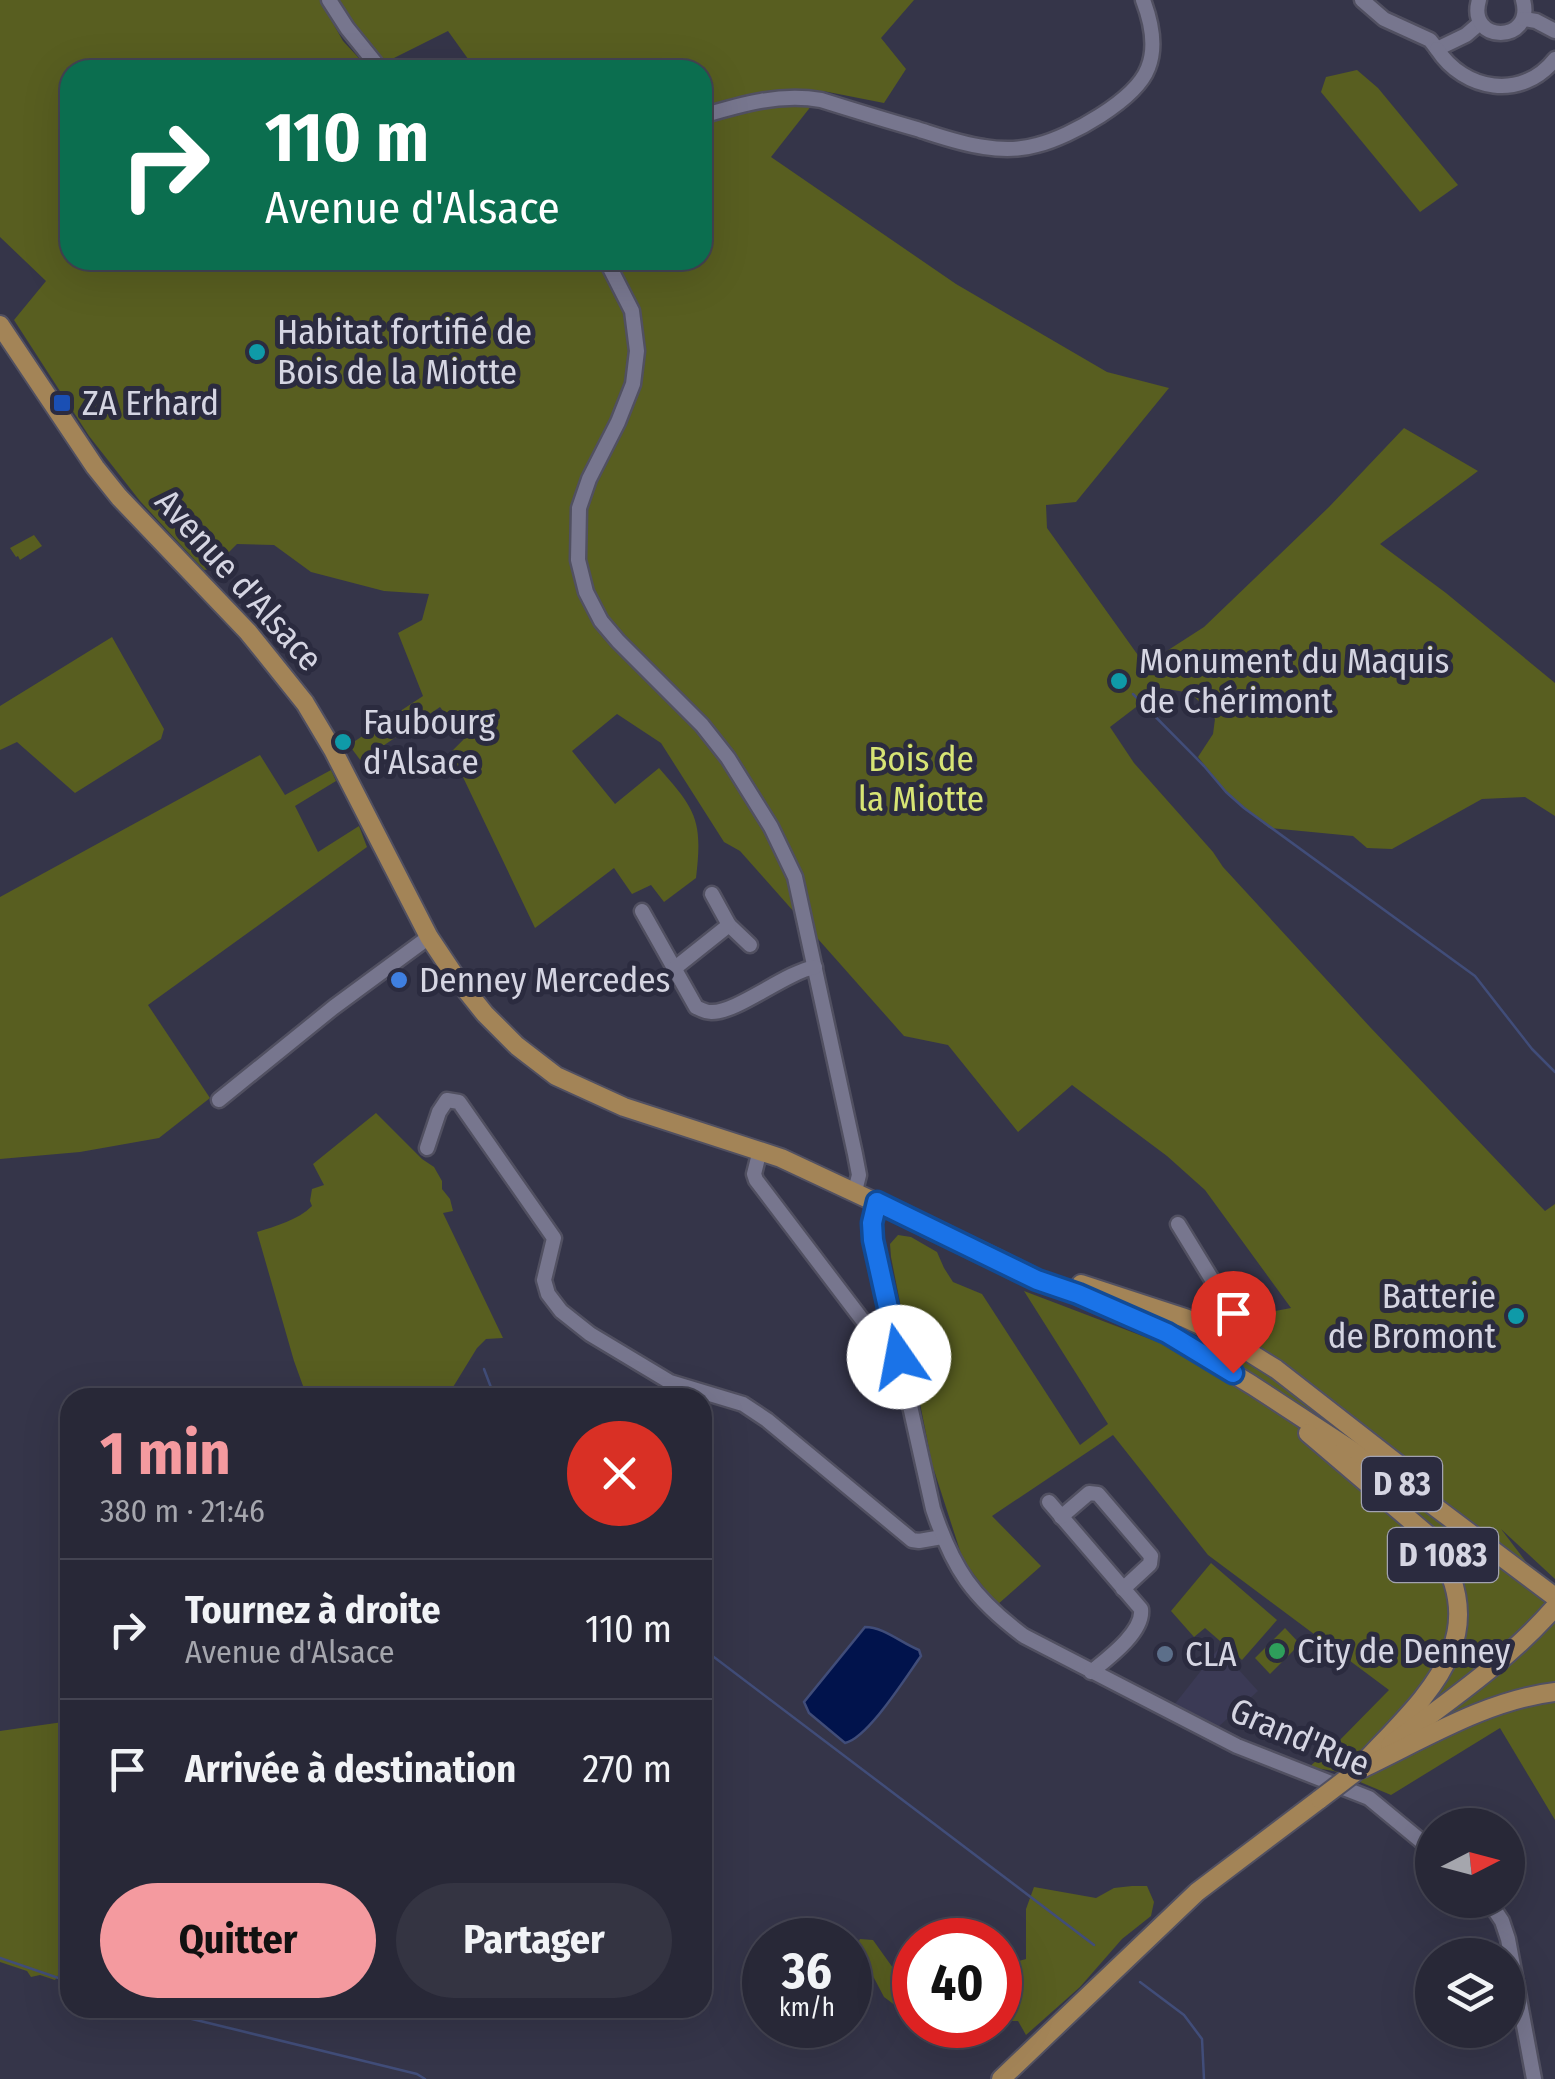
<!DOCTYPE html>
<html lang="fr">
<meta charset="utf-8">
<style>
:root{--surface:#282837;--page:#343442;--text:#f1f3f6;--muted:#a5a6ad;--line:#444452;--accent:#f49a9f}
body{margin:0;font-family:"Fira Sans Condensed",sans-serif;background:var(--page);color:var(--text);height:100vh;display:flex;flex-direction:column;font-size:38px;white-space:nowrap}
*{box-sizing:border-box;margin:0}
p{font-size:32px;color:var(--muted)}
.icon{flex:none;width:55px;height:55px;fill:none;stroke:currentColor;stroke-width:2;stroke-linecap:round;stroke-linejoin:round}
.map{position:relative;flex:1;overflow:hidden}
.side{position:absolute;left:60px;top:1388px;width:652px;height:630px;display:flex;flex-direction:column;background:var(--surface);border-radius:30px;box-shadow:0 10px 40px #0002,0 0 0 2px var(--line)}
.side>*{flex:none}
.top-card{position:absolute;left:60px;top:60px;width:652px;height:210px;border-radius:30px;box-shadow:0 10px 40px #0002,0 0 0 2px var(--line);background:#0b6e4f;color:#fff;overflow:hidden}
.needle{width:65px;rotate:84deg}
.fabs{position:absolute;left:1415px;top:1808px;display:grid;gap:20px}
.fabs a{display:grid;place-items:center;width:110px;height:110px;border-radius:50%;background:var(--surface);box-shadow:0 10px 40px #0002,0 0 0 2px var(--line);font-size:50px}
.speed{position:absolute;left:742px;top:1918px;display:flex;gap:20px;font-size:50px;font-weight:700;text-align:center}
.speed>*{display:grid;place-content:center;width:130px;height:130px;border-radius:50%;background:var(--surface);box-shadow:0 10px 40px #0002,0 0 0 2px var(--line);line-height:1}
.speed small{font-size:25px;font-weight:400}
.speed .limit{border:15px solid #d22;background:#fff;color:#111}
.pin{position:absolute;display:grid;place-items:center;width:85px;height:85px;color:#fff;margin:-102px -42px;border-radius:50% 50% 50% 0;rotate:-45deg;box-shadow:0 0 10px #0007}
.pin .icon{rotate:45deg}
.me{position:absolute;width:110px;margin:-55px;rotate:348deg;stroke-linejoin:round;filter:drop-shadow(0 0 8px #0008)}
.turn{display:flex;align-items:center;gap:35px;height:210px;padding:0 40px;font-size:45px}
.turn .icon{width:130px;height:130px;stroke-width:2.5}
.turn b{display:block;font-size:70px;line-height:85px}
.round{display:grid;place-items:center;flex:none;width:105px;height:105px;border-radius:52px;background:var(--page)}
.summary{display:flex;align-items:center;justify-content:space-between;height:170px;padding:0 40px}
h1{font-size:60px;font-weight:700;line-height:75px;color:var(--accent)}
.button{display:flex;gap:20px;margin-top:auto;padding:20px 40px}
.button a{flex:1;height:115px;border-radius:60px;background:var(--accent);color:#111;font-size:40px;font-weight:700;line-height:115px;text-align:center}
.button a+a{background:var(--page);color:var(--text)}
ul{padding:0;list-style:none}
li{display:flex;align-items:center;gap:30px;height:140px;padding:0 40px;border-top:2px solid var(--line)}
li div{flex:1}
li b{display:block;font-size:38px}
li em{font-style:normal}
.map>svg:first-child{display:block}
</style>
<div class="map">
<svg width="1555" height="2079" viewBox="0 0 1555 2079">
<rect width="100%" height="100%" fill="#353549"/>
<polygon fill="#3b3a55" points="1219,1648 1258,1691 1217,1728 1174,1705"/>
<g fill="#585e20">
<path d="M 0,0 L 320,0 L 343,41 L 370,70 L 70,70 L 70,260 L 702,260 L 702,70 L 476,70 L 448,31 L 384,63 L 348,22 L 335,0 L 914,0 L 881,38 L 906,69 L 884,103 L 823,91 L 771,157 L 956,284 L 1107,372 L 1169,388 L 1076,502 L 1046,505 L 1047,528 L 1145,665 L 1204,627 L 1329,507 L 1404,428 L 1478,471 L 1380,544 L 1446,593 L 1555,683 L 1555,816 L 1525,797 L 1482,799 L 1392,849 L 1367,848 L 1353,836 L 1269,828 L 1229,796 L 1198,757 L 1213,734 L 1215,719 L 1191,693 L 1161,688 L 1110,727 L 1134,763 L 1213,852 L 1223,867 L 1370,1027 L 1545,1211 L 1555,1204 L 1555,1579 L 1501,1529 L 1555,1600 L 1555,1820 L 1500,1728 L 1391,1795 L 1334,1771 L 1309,1767 L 1335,1745 L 1389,1690 L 1208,1555 L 1113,1435 L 992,1516 L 1041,1566 L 997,1605 L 963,1560 L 932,1464 L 891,1257 L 890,1244 L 898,1235 L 911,1237 L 937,1252 L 944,1268 L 953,1282 L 982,1294 L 1080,1445 L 1108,1424 L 1024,1291 L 1187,1353 L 1237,1318 L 1291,1308 L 1205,1190 L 1167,1156 L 1072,1085 L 1018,1132 L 948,1045 L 904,1036 L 740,851 L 724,842 L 661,743 L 617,714 L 572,751 L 615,804 L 659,768 C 696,810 703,820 696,878 L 664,902 L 651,885 L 632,894 L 614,868 L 535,928 L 451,752 L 464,739 L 440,707 L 361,761 L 349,745 L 423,696 L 398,633 L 422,620 L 429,594 L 384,591 L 311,572 L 274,545 L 237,544 L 212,569 L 204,570 L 140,501 L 89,436 L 14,320 L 46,281 L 0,237 Z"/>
<polygon points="1357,70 1378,88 1458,185 1420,212 1321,92 1326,77"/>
<polygon points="34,535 42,546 20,560 18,556 16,557 10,548"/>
<polygon points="112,637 164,729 161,739 75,793 17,742 0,750 0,706"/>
<polygon points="260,755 285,795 331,770 336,781 295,806 318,852 359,826 367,847 148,1005 210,1098 159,1138 80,1152 0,1159 0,897"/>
<path d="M 376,1113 L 422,1159 L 434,1167 L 442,1181 L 442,1189 L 450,1199 L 453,1211 L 443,1213 L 503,1338 L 486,1339 L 477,1348 L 450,1392 L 447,1389 L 445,1397 L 307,1397 L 294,1361 L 257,1232 C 276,1226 298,1220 312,1206 L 310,1201 L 312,1189 L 324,1185 L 313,1164 Z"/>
<polygon points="1211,1563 1277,1620 1242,1660 1205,1628 1194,1637 1171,1611"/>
<polygon points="1285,1628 1300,1644 1270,1674 1255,1658"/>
<polygon points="70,1721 70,1957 55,1980 40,1975 31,1977 27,1971 0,1962 0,1731"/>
<polygon points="1132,1886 1147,1886 1154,1902 1151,1916 1122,1939 1080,1987 1026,2035 1018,2021 1000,2021 1000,1959 1011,1963 1026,1959 1026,1909 1034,1887 1096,1898 1114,1888"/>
<polygon points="860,1939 873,1940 893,1968 915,1980 915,2020 884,1997 874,1978 850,1958"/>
</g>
<path fill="#01134c" stroke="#414d79" stroke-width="2.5" d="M 865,1627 C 884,1627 901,1643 919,1650 L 921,1656 C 906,1677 868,1738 845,1743 L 809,1713 L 804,1702 Z"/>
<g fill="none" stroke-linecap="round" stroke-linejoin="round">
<g stroke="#414d79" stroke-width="2.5">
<polyline points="1133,694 1204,766 1226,792 1244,808 1475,976 1532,1049 1555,1072"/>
<polyline points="484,1369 495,1398"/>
<polyline points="702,1648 1094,1945"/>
<polyline points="0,1958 70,1982"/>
<polyline points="1140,1982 1184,2015 1202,2039 1204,2079"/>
<polyline points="147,2008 417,2074 425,2079"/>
</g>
<defs>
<g id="minor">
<polyline points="329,0 347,28 381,70"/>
<polyline points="1362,0 1384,19 1430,40 1437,49 1466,35 1480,23"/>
<path d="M 1479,0 C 1466,44 1535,44 1523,0"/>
<polyline points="1524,19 1536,21 1555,31"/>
<path d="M 1437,49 C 1464,91 1522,101 1555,59"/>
<path d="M 702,116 C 742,104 780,93 821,100 C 853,110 885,120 917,129 C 939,136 961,144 984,147 C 1002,150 1020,150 1037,145 C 1070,137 1136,100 1148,68 C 1157,46 1151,21 1143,0"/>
<polyline points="606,260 632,311 637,351 633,384 618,422 589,479 579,508 578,560 586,592 601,621 618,641 702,725 728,758 771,827 795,877 855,1154 859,1175 855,1191"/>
<path d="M 642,911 L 696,1007 C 702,1010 705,1012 711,1012 C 737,1013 784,973 815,967"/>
<polyline points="729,925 750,945"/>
<polyline points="675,968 729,925 712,894"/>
<polyline points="219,1100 334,1007 429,937"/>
<polyline points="427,1148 439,1112 447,1100 459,1102 554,1238 544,1280 548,1294 561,1311 590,1334 670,1382 743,1404 767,1420 912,1540 919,1541 942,1537"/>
<polyline points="760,1150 754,1174 756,1180 867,1326 875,1325 891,1319"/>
<path d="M 877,1202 L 872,1223 L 873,1240 L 933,1509 C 953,1569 973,1598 1024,1636 L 1237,1746 L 1369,1798 L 1432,1850"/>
<polyline points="1178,1224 1230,1309 1231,1319 1220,1334"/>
<path d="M 1049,1502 L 1141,1609 C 1144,1632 1107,1659 1091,1672"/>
<polyline points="1061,1517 1089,1493 1098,1494 1151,1556 1150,1564 1123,1589"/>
<polyline points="1488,1900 1502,1921 1508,1939 1534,2079"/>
</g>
<g id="major">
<polyline points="0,325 95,467 119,497 248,632 305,703 333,750 429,937 457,979 485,1014 517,1046 556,1076 624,1107 781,1158 999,1260 1037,1280 1078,1294 1167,1333 1252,1385 1414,1491 1555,1597"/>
<polyline points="1081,1284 1185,1318 1220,1334 1276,1369 1430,1489"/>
<path d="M 1308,1433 L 1429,1536 C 1503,1640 1421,1699 1354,1773"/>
<path d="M 1390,1745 C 1447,1702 1508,1661 1555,1607"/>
<path d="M 1363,1768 C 1424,1739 1487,1700 1555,1692"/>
<polyline points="1001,2079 1197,1892 1320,1799"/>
</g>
</defs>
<use href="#minor" stroke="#515061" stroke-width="19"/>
<use href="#major" stroke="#515061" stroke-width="22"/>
<use href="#minor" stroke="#77768e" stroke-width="14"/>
<use href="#major" stroke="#a38457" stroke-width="18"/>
<defs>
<polyline id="major-bridge" points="1320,1799 1354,1773"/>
</defs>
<use href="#major-bridge" stroke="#515061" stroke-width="22" stroke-linecap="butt"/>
<use href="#major-bridge" stroke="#a38457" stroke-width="18"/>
</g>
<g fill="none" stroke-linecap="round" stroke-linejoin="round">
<defs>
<polyline id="route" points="899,1357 873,1240 872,1223 877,1202 1037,1280 1078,1294 1167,1333 1233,1373"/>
</defs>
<use href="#route" stroke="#114b97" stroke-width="25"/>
<use href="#route" stroke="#1a73e8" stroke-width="18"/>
</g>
<g fill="#0f9aa8" stroke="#2b2b3f" stroke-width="4">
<circle cx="257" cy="352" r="10"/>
<circle cx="1119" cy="681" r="10"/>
<circle cx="343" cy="742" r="10"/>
<circle cx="1516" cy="1316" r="10"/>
</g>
<rect fill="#1a4fb4" stroke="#2b2b3f" stroke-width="4" x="52" y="393" width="20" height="20" rx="5"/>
<circle fill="#3f7fe0" stroke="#2b2b3f" stroke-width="4" cx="399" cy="980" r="10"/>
<circle fill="#2e9e5b" stroke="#2b2b3f" stroke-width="4" cx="1277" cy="1651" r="10"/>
<circle fill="#5c6f8a" stroke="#2b2b3f" stroke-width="4" cx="1165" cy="1654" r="10"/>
<g text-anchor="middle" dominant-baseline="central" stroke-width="10" stroke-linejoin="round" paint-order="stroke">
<g fill="#2b2b3f" stroke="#a2a2b1" stroke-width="2.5">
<rect x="1362" y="1457" width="80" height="54" rx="8"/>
<rect x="1388" y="1528" width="110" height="54" rx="8"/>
</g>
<g font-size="32" font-weight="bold" fill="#d5d5e2">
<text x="1402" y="1484">D 83</text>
<text x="1443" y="1555">D 1083</text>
</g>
<g font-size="35" fill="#d5d5e2" stroke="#2b2b3f" text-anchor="start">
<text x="277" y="332">Habitat fortifié de<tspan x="277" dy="40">Bois de la Miotte</tspan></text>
<text x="82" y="403">ZA Erhard</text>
<text x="1139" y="661">Monument du Maquis<tspan x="1139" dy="40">de Chérimont</tspan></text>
<text x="363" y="722">Faubourg<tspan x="363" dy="40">d'Alsace</tspan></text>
<text x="419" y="980">Denney Mercedes</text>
<text x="1496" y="1296" text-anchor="end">Batterie<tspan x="1496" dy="40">de Bromont</tspan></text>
<text x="1297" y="1651">City de Denney</text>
<text x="1185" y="1654">CLA</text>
</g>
<g font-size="35" fill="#d5d5e2" stroke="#2b2b3f">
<text transform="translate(239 580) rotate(48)">Avenue d'Alsace</text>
<text transform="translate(1300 1737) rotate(23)">Grand'Rue</text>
</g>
<g font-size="35" fill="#d7e474" stroke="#2b2b3f">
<text x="921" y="759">Bois de<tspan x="921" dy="40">la Miotte</tspan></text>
</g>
</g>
</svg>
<div class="fabs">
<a><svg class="needle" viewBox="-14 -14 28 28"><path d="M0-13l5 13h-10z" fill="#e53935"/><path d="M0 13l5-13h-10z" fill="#a5a6ad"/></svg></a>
<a><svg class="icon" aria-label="layers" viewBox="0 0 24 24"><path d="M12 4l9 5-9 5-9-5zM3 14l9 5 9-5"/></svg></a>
</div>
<div class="speed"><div>36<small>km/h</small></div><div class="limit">40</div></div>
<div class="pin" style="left:1233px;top:1373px;background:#d93025"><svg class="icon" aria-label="arrive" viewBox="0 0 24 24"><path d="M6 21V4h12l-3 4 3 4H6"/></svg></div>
<svg class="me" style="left:899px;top:1357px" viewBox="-20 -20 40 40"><circle r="19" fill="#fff"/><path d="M0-13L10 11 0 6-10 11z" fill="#1a73e8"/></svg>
<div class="top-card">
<div class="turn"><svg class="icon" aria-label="right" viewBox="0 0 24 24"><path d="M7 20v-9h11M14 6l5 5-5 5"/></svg><div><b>110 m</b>Avenue d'Alsace</div></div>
</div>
<section class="side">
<div class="summary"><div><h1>1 min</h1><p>380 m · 21:46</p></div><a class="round" style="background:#d93025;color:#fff"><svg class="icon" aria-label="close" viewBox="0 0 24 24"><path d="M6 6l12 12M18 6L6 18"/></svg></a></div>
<ul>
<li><svg class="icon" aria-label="right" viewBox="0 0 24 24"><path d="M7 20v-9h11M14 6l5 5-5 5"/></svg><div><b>Tournez à droite</b><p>Avenue d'Alsace</p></div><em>110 m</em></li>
<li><svg class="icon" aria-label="arrive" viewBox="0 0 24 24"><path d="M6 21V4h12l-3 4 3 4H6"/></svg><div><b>Arrivée à destination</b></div><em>270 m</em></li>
</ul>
<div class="button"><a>Quitter</a><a>Partager</a></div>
</section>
</div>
